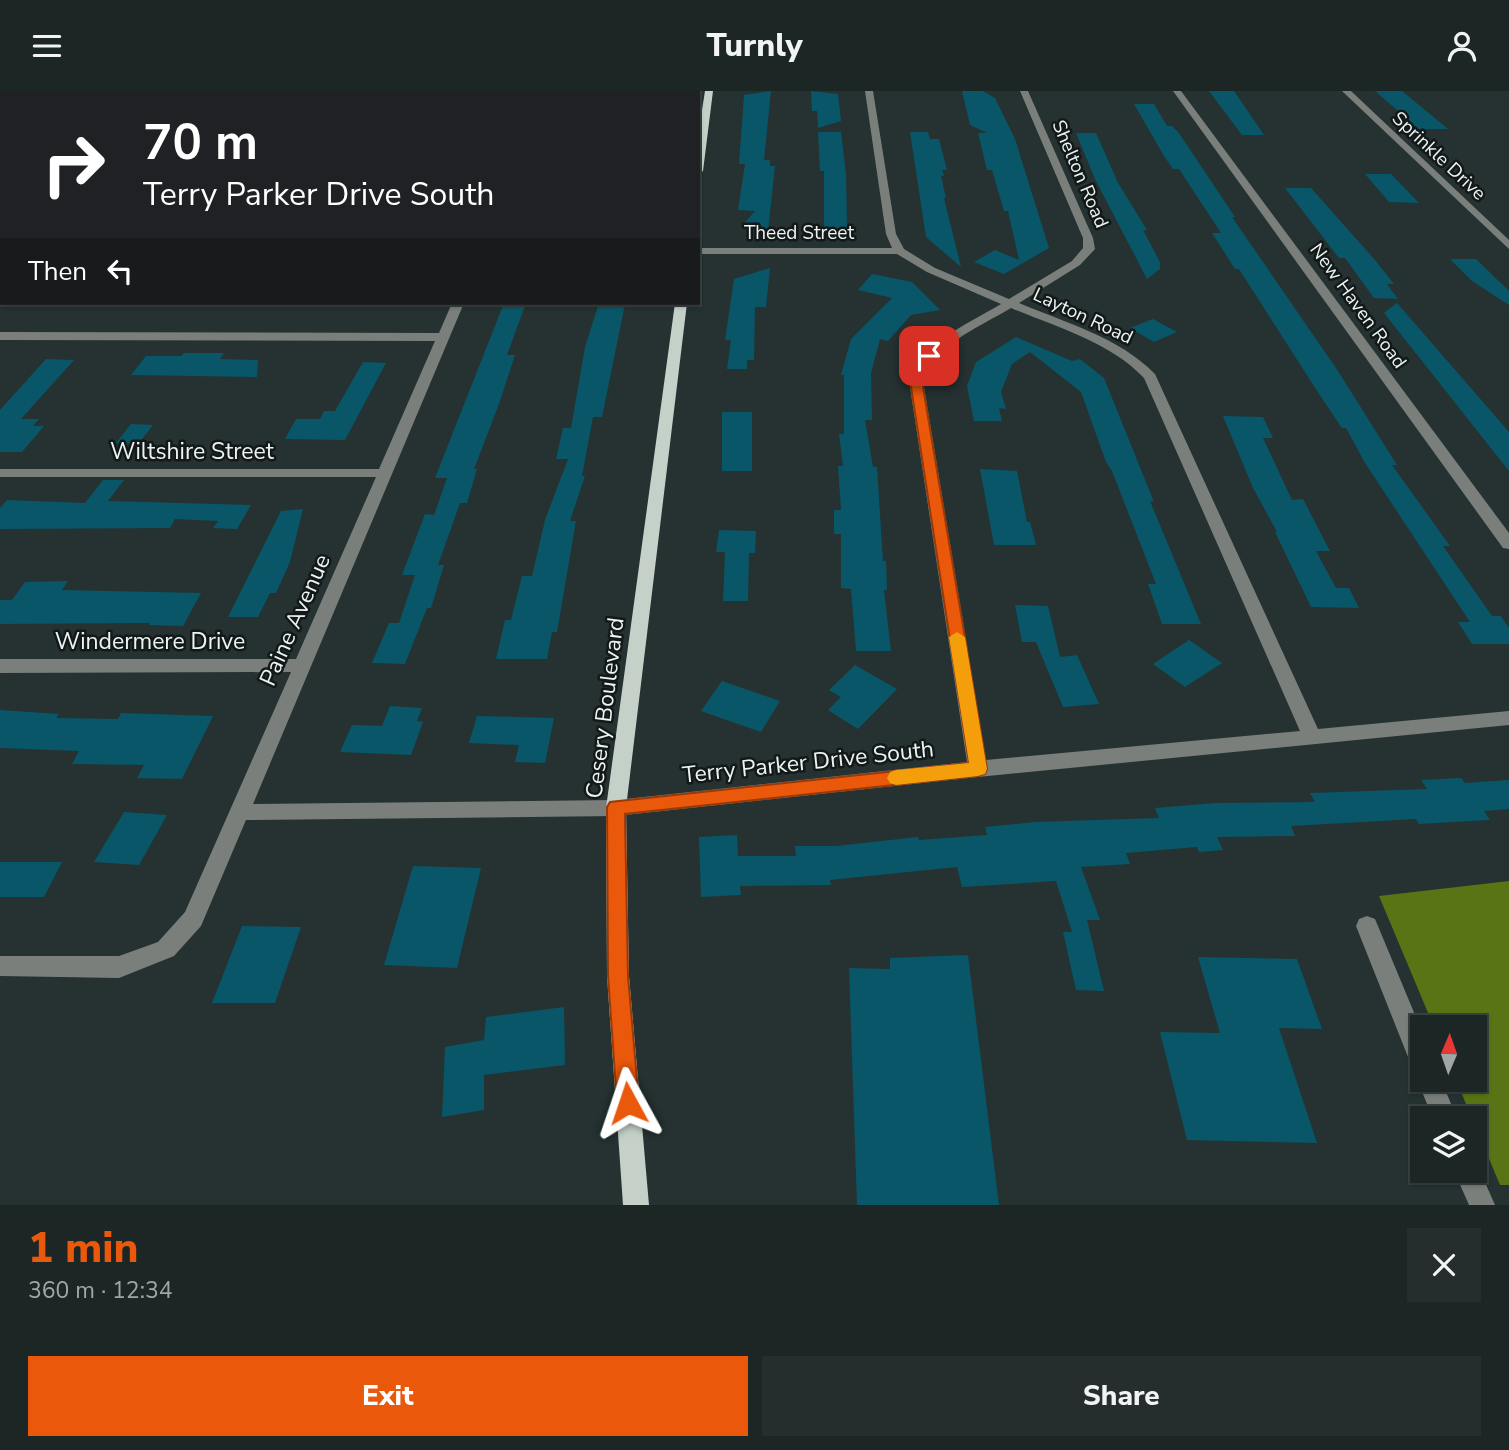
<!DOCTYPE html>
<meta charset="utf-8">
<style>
:root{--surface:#1c2625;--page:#252e2d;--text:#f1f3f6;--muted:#a0a5a7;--line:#3a4342;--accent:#ea580c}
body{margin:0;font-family:"Nunito Sans",sans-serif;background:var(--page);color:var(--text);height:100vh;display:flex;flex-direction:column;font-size:26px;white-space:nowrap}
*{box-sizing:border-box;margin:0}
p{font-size:23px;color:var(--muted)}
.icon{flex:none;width:38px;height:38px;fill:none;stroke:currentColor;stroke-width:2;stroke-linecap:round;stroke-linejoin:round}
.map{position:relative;height:1114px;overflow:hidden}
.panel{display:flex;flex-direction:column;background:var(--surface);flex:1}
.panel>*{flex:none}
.guide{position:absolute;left:0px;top:0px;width:700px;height:214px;box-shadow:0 2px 5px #0004,0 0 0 2px var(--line);background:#202124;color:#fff;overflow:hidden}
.needle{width:46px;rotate:2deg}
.controls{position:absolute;left:1410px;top:924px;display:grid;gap:14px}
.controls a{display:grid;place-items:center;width:77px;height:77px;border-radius:0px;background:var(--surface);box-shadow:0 2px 5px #0004,0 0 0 2px var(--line);font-size:35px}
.pin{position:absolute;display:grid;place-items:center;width:60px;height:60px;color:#fff;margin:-30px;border-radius:14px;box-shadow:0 4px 10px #0006}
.me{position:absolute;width:77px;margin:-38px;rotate:355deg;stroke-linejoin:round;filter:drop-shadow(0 0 5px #0008)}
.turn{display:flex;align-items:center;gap:24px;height:147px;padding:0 28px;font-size:32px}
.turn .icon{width:91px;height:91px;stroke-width:2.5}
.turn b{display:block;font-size:49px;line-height:60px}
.then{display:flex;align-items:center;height:66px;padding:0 28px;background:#0003;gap:14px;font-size:26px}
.round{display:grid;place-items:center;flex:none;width:74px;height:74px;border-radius:0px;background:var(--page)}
.summary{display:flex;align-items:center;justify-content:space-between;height:119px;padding:0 28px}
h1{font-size:42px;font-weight:800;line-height:52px;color:var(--accent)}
.button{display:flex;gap:14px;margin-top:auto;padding:14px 28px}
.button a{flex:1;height:80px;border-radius:0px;background:var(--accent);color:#fff;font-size:28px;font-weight:800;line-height:80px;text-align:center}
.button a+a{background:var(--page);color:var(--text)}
header{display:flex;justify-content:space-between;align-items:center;height:91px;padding:0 28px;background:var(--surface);font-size:32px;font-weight:800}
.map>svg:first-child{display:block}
</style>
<header><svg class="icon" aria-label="menu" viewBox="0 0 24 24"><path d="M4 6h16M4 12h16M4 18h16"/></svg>Turnly<svg class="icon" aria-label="person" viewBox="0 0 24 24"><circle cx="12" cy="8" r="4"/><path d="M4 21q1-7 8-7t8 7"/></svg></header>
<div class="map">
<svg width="1509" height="1114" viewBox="0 0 1509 1114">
<rect width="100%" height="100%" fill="#253231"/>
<polygon fill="#587415" points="1509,790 1509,1094 1500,1094 1475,1034 1475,1027 1472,1027 1456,989 1475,989 1475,936 1434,936 1379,805"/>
<g fill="#095668">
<polygon points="771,0 764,69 770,69 770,75 775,75 768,141 741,136 755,120 738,119 745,73 739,73 744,4"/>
<polygon points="811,0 838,3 841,30 818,37 817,20 812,20"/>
<polygon points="962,0 983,0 995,7 1015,48 1049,157 1004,183 974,171 995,159 1019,169 1008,120 1004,120 992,79 987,79 978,42 987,42 970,34"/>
<polygon points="1209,0 1234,0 1264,44 1242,44"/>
<polygon points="1375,0 1402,0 1448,38 1419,38"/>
<polygon points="1134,13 1154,13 1167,35 1172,35 1179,42 1235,126 1232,126 1338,280 1397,374 1392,374 1450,455 1443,455 1492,525 1501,525 1509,537 1509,553 1472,553 1458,531 1470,531 1365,372 1346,337 1342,337 1319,303 1239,178 1235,178 1212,142 1221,142 1179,78 1173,78 1164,65"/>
<polygon points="818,41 841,41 846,83 847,136 824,141 824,80 820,80"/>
<polygon points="910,41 928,41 930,48 939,48 947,79 942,79 944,85 941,85 946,107 944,107 961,176 926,146"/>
<polygon points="1076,42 1096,42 1118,92 1147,139 1143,139 1160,171 1160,178 1147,188 1095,88"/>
<polygon points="1365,83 1391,83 1419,112 1389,111"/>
<polygon points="1285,97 1311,97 1375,169 1394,193 1387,193 1398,208 1374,207 1345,167 1339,167"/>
<polygon points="1450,168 1476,168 1509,200 1509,214 1472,190"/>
<polygon points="770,177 766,216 755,216 754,269 747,269 747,278 727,278 731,249 725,249 734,188"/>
<polygon points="872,183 912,191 940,219 911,224 888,250 880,248 871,282 872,329 865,329 873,376 877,376 883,470 886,470 887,499 884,499 891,560 856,560 851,498 841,497 841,443 834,443 834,419 841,419 838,375 843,375 839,343 844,343 844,284 841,284 851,248 892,207 858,199"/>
<polygon points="504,212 526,212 507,264 515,264 499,313 474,378 477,378 467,412 460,412 438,474 444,474 431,517 427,517 405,573 372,572 389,532 399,532 415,484 402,484 425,423 434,424 447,387 435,387"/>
<polygon points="599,212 625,213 602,326 593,326 582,385 585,385 570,430 576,430 557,541 552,541 547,568 496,568 505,529 511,529 522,485 532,485 545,429 568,368 556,368 563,337 571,337 585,256"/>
<polygon points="1397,212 1509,341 1509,380 1384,222"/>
<polygon points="1153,228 1177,241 1154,251 1130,237"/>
<polygon points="1016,246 1072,270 1080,268 1104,287 1154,411 1150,410 1201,533 1162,533 1148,493 1156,493 1112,380 1106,371 1081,301 1030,261 1012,273 1001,301 1006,318 999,317 1002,330 974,330 967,295 976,271"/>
<polygon points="184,262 224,262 220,268 258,269 257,286 131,284 146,265 181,265"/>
<polygon points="46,268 74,269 21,328 39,328 33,335 44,335 22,361 0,361 0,319"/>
<polygon points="363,271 386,272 345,349 285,348 296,328 320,328 324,320 335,320"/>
<rect x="722" y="321" width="30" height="59"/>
<polygon points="1223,325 1263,326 1273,347 1263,347 1292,409 1303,408 1330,460 1316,460 1336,497 1349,497 1359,517 1311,516 1275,441 1277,441 1253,397"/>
<polygon points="131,333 153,334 138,353 116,352"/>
<polygon points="980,378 1017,380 1027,431 1030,431 1036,454 994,454"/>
<polygon points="103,389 124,389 108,410 251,414 237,438 213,437 218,430 175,428 170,437 0,438 0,417 7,409 85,412"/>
<polygon points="303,418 290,471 276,502 270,502 258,526 228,526 281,420"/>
<polygon points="719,439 756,440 755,462 749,462 748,510 723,510 725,461 716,461"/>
<polygon points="68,490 62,499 201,502 183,535 149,534 150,532 0,533 0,509 12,509 25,491"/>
<polygon points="1015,514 1048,515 1060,566 1077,564 1099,613 1063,616 1036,551 1022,551"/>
<polygon points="1189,549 1222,572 1185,596 1153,573"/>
<polygon points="855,574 897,598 858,638 828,619 841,606 829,599"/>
<polygon points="722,590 780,610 761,641 701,620"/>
<polygon points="390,615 422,617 417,630 423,631 411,664 340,661 352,634 382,635"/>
<polygon points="0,619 59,623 56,627 118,628 121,622 213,625 182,688 137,687 144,674 72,673 79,660 0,657"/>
<polygon points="477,625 554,627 545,672 515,671 519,654 469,652"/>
<polygon points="1461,687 1465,692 1509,689 1509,718 1484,720 1490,729 1419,733 1416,728 1291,735 1295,745 1217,746 1223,759 1199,761 1197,756 1126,762 1130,773 1081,776 1100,829 1087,829 1104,900 1076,899 1063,841 1072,841 1056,790 962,796 957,776 830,789 831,794 740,795 741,804 701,806 699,746 737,744 738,765 796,765 795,755 836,755 918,746 919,749 987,744 985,736 1035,731 1159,727 1155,717 1215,712 1315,711 1310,702 1427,698 1421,689"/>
<polygon points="124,721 167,724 139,774 94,771"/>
<polygon points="0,771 62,771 44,806 0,806"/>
<polygon points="413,775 481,777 457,877 384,874"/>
<polygon points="242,835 301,836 275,912 212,912"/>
<polygon points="968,864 999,1114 857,1114 849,877 890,878 890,867"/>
<polygon points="1198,866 1297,868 1322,938 1279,937 1317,1052 1187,1049 1160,941 1220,942"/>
<polygon points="564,916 565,974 484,984 484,1019 442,1026 445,956 484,949 486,926"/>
</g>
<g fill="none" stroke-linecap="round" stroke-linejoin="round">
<g fill="#7a7f7c" fill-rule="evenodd">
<polygon points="91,0 107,0 89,2"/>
<polygon points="374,0 390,0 372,2"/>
<polygon points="547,0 555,0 546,2"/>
<path d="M 865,0 L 873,0 L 896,143 L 904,158 L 935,177 L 1009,208 L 1072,170 L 1083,157 L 1083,147 L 1020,0 L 1028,0 L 1093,147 L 1095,158 L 1080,174 L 1019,212 C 1066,232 1119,246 1155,283 L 1318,638 L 1509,620 L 1509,634 L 978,686 L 616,725 L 246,729 L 201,835 L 174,865 L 119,887 L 0,885 L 0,865 L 119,865 L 158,851 L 185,821 L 291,581 L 0,582 L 0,568 L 296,568 L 376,386 L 0,386 L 0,378 L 379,378 L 435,250 L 0,249 L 0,241 L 439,242 L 452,212 L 464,212 L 253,713 L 616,709 L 967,671 L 910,296 C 919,252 966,234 1001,213 L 927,181 L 897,163 L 698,163 L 698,157 L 892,157 L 886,143 ZM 1011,217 C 1056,236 1110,251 1144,287 L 1300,640 L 986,669 L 924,296 C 931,254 978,237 1011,217 Z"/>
<polygon points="1173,0 1181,0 1509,442 1509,458 1503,457"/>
<polygon points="1342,0 1351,0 1509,149 1509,158"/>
<rect x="0" y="13" width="2" height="6"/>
<rect x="0" y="65" width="2" height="6"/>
<polygon points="0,194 2,194 0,202"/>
<polygon points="1367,825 1375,828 1423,943 1423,989 1441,989 1457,1027 1433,1027 1417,989 1419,983 1414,981 1356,835 1359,828"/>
<polygon points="1476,1071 1495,1114 1469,1114 1454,1080 1475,1080"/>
</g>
<g fill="#c5d0c9" fill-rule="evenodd">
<polygon points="705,0 713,0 703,80 698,83 698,44"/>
<polygon points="675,212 687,212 626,717 629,885 649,1114 623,1114 607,885 606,717"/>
</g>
</g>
<polygon fill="#ea580c" stroke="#983908" stroke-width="2" points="929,262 935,265 925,281 923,296 987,678 985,683 978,685 625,723 628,885 639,1012 636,1020 628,1023 620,1020 617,1012 608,885 607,716 610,711 969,672 911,296 913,281 925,263"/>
<polygon fill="#f59e0b" points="957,541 965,546 987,678 985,683 978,685 896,694 890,692 887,687 890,681 896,679 969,672 949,546"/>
<g text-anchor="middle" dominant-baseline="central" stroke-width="5" stroke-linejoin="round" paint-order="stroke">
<g font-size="19" fill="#ebf4f3" stroke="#131818">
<text transform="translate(1439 65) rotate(43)">Sprinkle Drive</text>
<text transform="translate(1080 83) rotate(67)">Shelton Road</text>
<text x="799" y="142">Theed Street</text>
<text transform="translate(1358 215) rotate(54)">New Haven Road</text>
<text transform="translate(1083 225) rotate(25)">Layton Road</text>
</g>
<g font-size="23" fill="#ebf4f3" stroke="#131818">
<text x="192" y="360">Wiltshire Street</text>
<text transform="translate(295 529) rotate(-66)">Paine Avenue</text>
<text x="150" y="550">Windermere Drive</text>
<text transform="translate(605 617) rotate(-83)">Cesery Boulevard</text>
<text transform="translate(808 671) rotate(-6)">Terry Parker Drive South</text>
</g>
</g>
</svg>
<div class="controls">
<a><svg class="needle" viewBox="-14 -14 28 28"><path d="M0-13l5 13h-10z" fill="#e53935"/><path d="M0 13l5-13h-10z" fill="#a0a5a7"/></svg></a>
<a><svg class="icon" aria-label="layers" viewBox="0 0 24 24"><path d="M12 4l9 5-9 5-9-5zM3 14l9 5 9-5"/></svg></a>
</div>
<div class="pin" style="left:929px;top:265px;background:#d93025"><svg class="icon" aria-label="arrive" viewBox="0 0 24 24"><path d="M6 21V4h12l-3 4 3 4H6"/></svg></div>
<svg class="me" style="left:628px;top:1012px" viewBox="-20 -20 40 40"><path d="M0-17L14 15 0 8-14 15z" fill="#ea580c" stroke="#fff" stroke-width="4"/></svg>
<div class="guide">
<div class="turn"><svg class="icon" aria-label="right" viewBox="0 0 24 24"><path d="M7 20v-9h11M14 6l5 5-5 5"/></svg><div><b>70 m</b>Terry Parker Drive South</div></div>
<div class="then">Then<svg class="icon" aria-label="left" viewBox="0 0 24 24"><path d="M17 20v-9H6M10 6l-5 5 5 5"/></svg></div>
</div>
</div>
<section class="panel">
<div class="summary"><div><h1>1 min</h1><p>360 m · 12:34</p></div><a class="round"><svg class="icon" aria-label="close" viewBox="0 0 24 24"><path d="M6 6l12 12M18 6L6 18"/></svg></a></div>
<div class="button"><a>Exit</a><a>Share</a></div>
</section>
